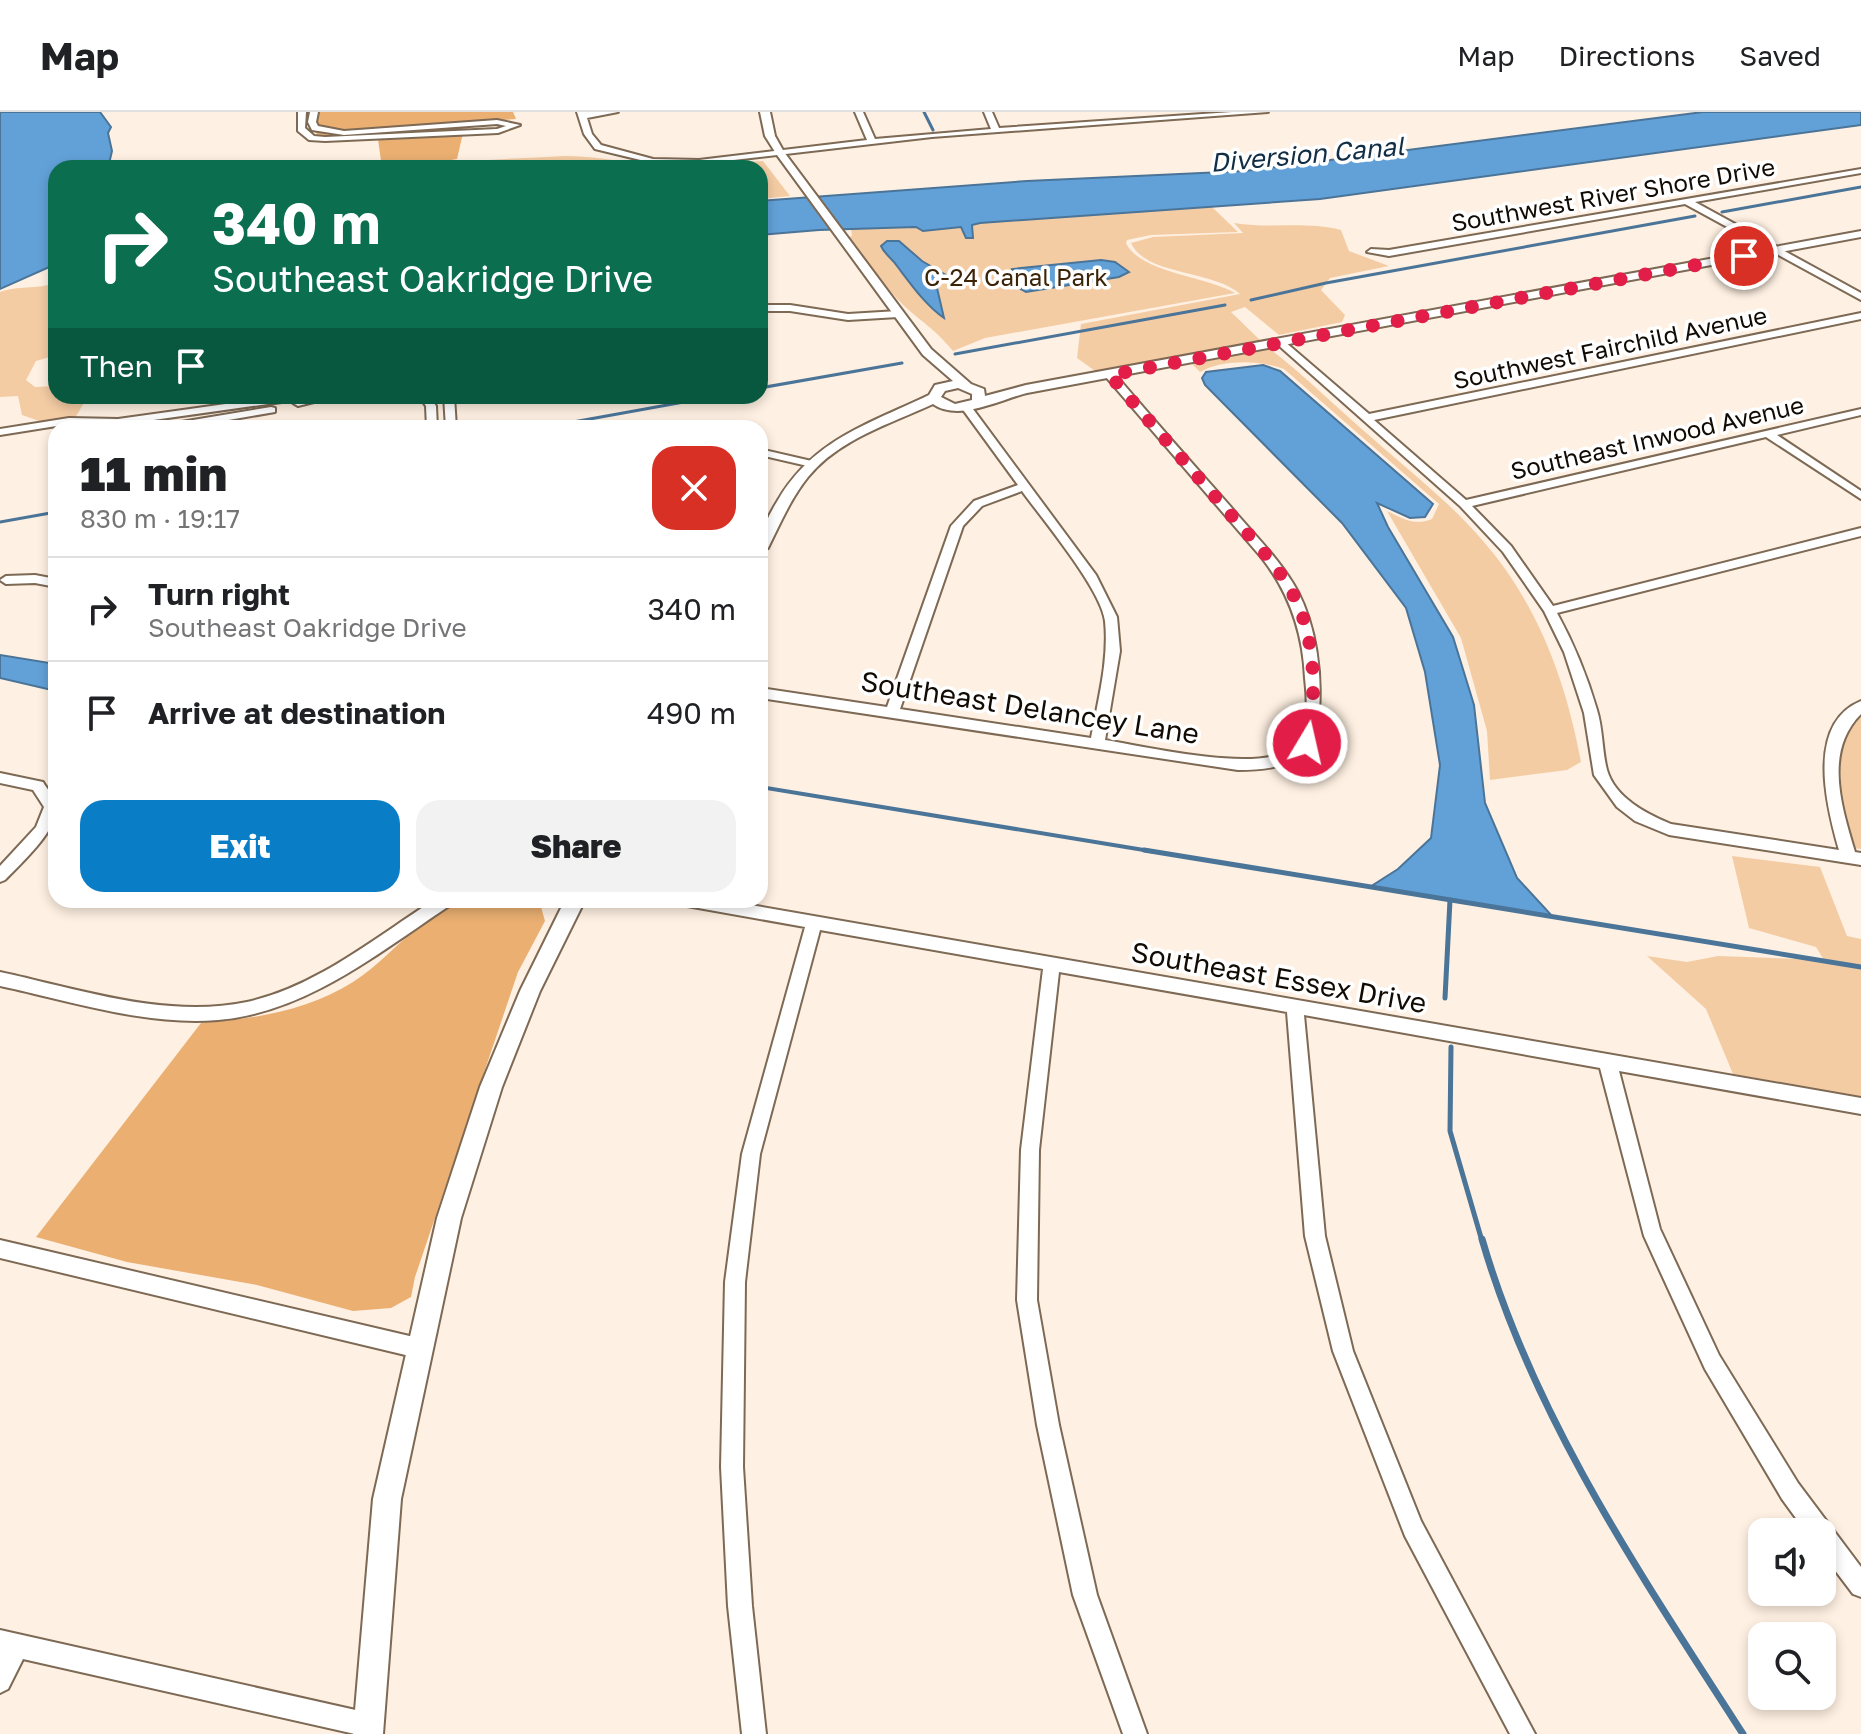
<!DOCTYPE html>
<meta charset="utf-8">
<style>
:root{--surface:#fff;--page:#f2f2f2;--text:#202124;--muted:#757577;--line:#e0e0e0;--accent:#097dc6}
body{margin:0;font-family:"Golos Text",sans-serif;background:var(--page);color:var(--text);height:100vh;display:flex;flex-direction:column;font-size:30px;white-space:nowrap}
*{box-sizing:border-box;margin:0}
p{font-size:26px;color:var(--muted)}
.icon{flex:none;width:44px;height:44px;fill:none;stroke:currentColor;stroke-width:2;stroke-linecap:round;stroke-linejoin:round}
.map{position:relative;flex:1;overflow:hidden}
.sheet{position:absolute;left:48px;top:308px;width:720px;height:488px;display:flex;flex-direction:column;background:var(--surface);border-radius:24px;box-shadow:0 4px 12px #0003}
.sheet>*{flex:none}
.guide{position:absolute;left:48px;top:48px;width:720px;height:244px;border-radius:24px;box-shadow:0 4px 12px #0003;background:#0b6e4f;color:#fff;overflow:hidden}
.fabs{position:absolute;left:1748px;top:1406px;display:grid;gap:16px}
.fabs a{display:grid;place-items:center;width:88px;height:88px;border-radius:16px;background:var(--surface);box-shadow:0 4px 12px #0003;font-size:40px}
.pin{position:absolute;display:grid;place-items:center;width:68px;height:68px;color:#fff;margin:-34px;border:4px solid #fff;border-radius:50%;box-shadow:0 2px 8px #0007}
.me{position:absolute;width:88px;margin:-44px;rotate:9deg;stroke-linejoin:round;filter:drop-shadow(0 0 6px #0008)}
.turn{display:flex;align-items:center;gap:28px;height:168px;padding:0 32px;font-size:36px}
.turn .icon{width:104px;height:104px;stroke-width:2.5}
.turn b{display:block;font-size:56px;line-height:68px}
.then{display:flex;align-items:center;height:76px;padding:0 32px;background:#0003;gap:16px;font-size:30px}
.round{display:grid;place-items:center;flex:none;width:84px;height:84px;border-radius:24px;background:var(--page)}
.head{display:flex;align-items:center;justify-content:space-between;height:136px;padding:0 32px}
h1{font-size:48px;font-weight:800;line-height:60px}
.button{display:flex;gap:16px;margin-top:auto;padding:16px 32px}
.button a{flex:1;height:92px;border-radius:24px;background:var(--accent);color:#fff;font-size:32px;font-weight:800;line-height:92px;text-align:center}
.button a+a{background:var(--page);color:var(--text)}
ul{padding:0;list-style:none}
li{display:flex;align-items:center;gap:24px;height:104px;padding:0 32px;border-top:2px solid var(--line)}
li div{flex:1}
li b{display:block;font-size:30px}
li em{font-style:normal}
header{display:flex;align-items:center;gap:48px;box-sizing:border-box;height:112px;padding:0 40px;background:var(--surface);border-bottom:2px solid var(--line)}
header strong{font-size:38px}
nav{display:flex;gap:44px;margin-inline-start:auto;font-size:28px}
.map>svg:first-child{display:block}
</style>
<header>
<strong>Map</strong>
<nav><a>Map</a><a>Directions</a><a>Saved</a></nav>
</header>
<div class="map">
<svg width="1861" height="1622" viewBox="0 0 1861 1622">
<rect width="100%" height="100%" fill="#fef0e2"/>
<g fill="#f4cca4">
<path d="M 565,44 C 605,44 643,55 683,55 C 709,54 737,50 763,49 L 790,84 L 760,87 L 760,56 L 403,56 C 457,48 511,47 565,44 Z"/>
<path d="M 1212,95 L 1238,120 L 1151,123 L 1127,128 L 1126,131 C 1140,161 1206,164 1235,181 L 985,226 L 953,239 C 937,220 929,215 911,200 C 887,180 868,149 849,125 L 852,124 L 851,117 L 916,115 L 923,119 L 961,115 L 966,126 L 973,126 L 972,113 L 980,111 Z"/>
<path d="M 1234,111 C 1270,117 1306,109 1341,118 L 1349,139 L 1389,154 L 1330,166 L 1321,178 L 1345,203 L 1342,210 L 1279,223 L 1245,195 L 1231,200 L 1263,231 L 1098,261 L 1077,246 L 1081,212 L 1240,182 C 1214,158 1146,164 1131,131 L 1153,125 L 1243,121 Z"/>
<path d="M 56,171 L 56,243 L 36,249 L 26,268 L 35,275 L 56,274 L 56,284 L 88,284 L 75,306 L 42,310 L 22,303 L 18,284 L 0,285 L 0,180 C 19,173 34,178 56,171 Z"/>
<path d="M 1270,237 C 1305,264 1337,296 1371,325 C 1408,358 1451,391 1483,429 C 1538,492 1566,569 1581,650 L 1567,658 L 1490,668 L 1487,619 L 1461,526 L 1387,399 C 1403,407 1415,414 1432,407 L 1439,392 L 1284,257 C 1259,248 1223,247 1200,260 L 1192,252 Z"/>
<polygon points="1861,602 1861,737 1852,736 1837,661 1844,622"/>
<polygon points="1732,744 1820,755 1847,824 1861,827 1861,985 1733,962 1706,897 1647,844 1687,850 1718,844 1824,848 1816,835 1749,816"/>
</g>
<g fill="#eaaf71">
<polygon points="314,0 513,0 516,7 462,11 460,18 329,25 317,23 315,18 320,16 315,14"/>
<polygon points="463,21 457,47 403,56 382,56 378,27"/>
<path d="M 460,788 L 539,788 L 545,809 L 518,860 L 415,1165 L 411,1185 L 391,1196 L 353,1199 L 257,1173 L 127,1150 L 36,1125 L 201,911 C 253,907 307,899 353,870 C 378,854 396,833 418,815 C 431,804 446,797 460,788 Z"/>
</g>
<g fill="#62a1d8" stroke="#4a7498" stroke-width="2">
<polygon points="0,0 100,0 111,15 108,21 112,39 108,56 56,56 56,152 0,177"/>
<polygon points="1703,0 1861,0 1861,13 1320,87 980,111 972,113 973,126 966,126 961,115 923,119 916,115 819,118 760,123 760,89 1027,69 1245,59"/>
<path d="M 887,129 L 899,129 L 922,149 L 946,163 L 937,176 L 944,206 C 926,194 910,171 897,154 C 892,146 885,143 881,134 Z"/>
<polygon points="1101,148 1115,150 1129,160 1119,165 1026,180 1019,176 1012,157"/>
<polygon points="1263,253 1280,259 1433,392 1425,405 1410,406 1377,391 1388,415 1453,525 1474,593 1485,691 1517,766 1553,805 1370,775 1398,757 1431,726 1440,653 1425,560 1406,496 1342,411 1205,273 1202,266 1206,260"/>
<polygon points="0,543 56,552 56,579 0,566"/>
</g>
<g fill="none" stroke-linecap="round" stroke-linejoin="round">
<g stroke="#4a7498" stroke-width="3">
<polyline points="924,0 933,18"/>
<polyline points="1722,100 1861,75"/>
<polyline points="1251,188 1326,171 1695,104"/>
<polyline points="955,242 1225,193"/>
<polyline points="760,276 902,251"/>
<polyline points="540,316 717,284"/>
<polyline points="0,410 56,400"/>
</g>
<polyline stroke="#4a7498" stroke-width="4" points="760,675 1156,740"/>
<g stroke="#4a7498" stroke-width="5">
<polyline points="1144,738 1861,855"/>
<polyline points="1445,886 1450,788"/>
<polyline points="1451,935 1450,1019 1482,1129"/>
</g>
<path stroke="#4a7498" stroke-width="7" d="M 1482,1127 C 1534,1307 1643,1466 1743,1622"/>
<defs>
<g id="minor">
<polygon points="298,0 306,0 305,16 314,24 325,25 497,17 506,14 497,12 344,23 312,18 308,10 310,0 318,0 316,10 318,14 344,19 497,8 520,13 498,21 325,29 309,28 298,19"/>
<polygon points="577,0 618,0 587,6 592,22 601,33 653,47 699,48 867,28 855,0 863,0 875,27 991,17 984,0 992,0 999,16 1232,0 1268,0 932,25 699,52 653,51 595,37 584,22"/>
<polygon points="1861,57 1861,61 1695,90 1861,181 1861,188 1685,92 1389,144 1367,140 1371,137 1389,138"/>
<polygon points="760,193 790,193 848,202 898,199 903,202 898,205 848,208 790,199 760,199"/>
<path d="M 1861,201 L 1861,207 L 1374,308 L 1466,388 L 1861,297 L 1861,303 L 1777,323 L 1861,379 L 1861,387 L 1766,325 L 1472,394 L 1511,434 L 1553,494 L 1861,416 L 1861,424 L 1557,501 C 1574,532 1587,564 1597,598 C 1603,617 1602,639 1607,658 C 1615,686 1647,702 1671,712 L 1839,738 C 1827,696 1805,612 1861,589 L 1861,602 C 1823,640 1842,696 1855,740 L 1861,741 L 1861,753 L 1669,723 L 1635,709 L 1617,695 L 1594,663 L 1584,601 L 1564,540 L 1544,499 L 1503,440 L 1460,394 L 1276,231 L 1284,229 L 1369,302 Z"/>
<path d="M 1106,261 L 1114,261 C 1152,306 1191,350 1230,394 C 1253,422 1281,448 1298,480 C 1316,515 1322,560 1319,599 C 1316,650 1283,658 1238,658 L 760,586 L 760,576 L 887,595 L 951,414 L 974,389 L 1018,373 L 961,295 L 966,292 L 970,293 L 1096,463 L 1117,505 L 1120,539 L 1105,628 C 1145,634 1270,665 1296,632 C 1310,615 1307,585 1305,566 C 1303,521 1290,482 1262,446 L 1106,265 ZM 1022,379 C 1043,408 1101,477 1105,509 C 1109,548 1098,588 1091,626 L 900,597 L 963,414 L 982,394 Z"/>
<polygon points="282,284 338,284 298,294 293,291 296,288 118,313 69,312 0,323 0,317 69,306 118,307"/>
<polygon points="419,284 429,284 436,294 437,316 427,316 426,294"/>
<polygon points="444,284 454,284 456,316 446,316"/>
<polygon points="271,295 275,296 275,300 182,316 158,316 163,313"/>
<polygon points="760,337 816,350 818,352 812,355 760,343"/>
<polygon points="35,463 56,467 56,475 35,471 6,472 0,468 6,464"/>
<path d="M 0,661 L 43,670 C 47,677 55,685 56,693 C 60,717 20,752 5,768 L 0,770 L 0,754 L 36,715 L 44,695 L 33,678 L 0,671 Z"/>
<path d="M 434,788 L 454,788 L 452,792 C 381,839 306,901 218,908 C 145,914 70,889 0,874 L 0,860 C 79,877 166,907 247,890 C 316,875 376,825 434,788 Z"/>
<polygon points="679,788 722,788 1861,986 1861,1002 1619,959 1660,1117 1719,1243 1798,1371 1861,1455 1861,1485 1853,1482 1822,1441 1822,1420 1806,1420 1782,1387 1705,1257 1644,1124 1600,956 1304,903 1325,1124 1353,1239 1421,1409 1535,1622 1510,1622 1405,1424 1333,1239 1305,1124 1287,900 1059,860 1039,1038 1037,1188 1059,1313 1097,1483 1147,1622 1123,1622 1073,1483 1037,1313 1017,1188 1021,1038 1043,857 820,818 760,1042 745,1170 743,1355 752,1494 766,1622 742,1622 728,1494 721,1355 725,1170 742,1042 805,815 687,794 681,792"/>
<polygon points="0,1128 418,1226 425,1229 428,1236 425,1243 418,1246 0,1146"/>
<polygon points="0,1518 369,1601 378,1604 381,1613 377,1622 355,1622 23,1547 8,1577 0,1581"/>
</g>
<g id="tertiary">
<path d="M 760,0 L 770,0 L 775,24 L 784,40 L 931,237 L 971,272 L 984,277 L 985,284 L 1026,273 L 1861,119 L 1861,125 L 1027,281 C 999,288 959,310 933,292 C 890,312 839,327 808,365 C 791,386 780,412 768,436 L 760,441 C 760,420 767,406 778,388 C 814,327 869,312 929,283 L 935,273 L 953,269 L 923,243 L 777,43 L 765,24 ZM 958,276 L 972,282 L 972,288 L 955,292 L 941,285 L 945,279 Z"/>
<polygon points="565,788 585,788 540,879 502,975 461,1106 401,1387 383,1622 353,1622 373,1387 437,1106 480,975 520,879"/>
</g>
</defs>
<use href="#minor" stroke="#7d6954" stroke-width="4"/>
<use href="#tertiary" stroke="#7d6954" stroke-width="4"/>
<use href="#minor" fill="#fff" fill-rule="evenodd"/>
<use href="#tertiary" fill="#fff" fill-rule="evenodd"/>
</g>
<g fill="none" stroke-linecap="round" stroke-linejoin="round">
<path stroke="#e11d48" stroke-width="14" stroke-dasharray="0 25.2" d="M 1307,631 C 1317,586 1316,528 1295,486 C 1277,451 1248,423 1223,394 C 1185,350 1147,307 1110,263 L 1744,144"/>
</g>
<g text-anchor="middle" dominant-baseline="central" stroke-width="7" stroke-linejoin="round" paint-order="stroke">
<g font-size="24" fill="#120b04" stroke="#fff">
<text transform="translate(1613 82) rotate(-10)">Southwest River Shore Drive</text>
<text transform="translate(1610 235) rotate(-12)">Southwest Fairchild Avenue</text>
<text transform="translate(1657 325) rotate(-13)">Southeast Inwood Avenue</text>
</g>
<g font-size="24" fill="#3c2408" stroke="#fff">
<text x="1016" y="164">C-24 Canal Park</text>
</g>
<g font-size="26" font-style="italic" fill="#122e45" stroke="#fff">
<text transform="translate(1307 42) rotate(-5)">Diversion Canal</text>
</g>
<g font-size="28" fill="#120b04" stroke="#fff">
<text transform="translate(1030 595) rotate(9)">Southeast Delancey Lane</text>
<text transform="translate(1279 865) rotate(10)">Southeast Essex Drive</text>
</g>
</g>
</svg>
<div class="fabs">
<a><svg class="icon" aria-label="sound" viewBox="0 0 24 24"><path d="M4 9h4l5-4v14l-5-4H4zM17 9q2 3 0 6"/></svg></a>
<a><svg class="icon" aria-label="search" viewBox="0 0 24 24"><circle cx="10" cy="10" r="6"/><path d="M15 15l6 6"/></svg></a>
</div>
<div class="pin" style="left:1744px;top:144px;background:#d93025"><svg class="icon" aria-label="arrive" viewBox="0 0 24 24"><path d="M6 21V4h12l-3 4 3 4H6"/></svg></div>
<svg class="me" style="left:1307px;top:631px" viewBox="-20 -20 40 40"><circle r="17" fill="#e11d48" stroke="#fff" stroke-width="3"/><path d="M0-11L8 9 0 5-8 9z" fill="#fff"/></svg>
<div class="guide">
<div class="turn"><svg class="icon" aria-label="right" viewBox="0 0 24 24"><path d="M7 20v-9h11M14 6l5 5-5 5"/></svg><div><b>340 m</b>Southeast Oakridge Drive</div></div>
<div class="then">Then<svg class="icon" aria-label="arrive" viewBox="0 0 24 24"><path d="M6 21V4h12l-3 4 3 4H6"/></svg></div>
</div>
<section class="sheet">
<div class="head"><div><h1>11 min</h1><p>830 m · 19:17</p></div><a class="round" style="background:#d93025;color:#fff"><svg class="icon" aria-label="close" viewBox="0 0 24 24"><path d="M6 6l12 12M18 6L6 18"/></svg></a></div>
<ul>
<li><svg class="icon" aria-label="right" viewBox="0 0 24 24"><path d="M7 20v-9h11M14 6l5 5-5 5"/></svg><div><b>Turn right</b><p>Southeast Oakridge Drive</p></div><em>340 m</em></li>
<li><svg class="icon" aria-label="arrive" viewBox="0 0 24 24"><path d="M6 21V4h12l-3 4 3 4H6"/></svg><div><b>Arrive at destination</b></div><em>490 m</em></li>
</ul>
<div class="button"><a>Exit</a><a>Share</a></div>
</section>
</div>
